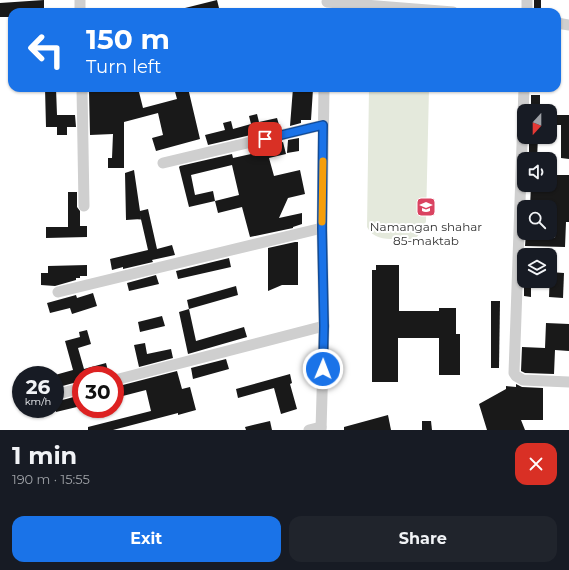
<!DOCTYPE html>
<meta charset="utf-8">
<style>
:root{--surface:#171b24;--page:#20242c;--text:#f1f3f6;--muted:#9ea1a6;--accent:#1a73e8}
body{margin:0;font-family:Montserrat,sans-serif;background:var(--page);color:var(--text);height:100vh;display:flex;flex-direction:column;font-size:15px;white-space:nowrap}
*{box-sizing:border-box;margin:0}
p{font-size:13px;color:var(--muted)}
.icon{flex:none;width:22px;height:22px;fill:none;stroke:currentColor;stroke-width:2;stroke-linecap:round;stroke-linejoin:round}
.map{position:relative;height:430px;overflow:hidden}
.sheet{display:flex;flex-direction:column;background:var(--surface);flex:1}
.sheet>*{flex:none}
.top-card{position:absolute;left:8px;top:8px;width:553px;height:84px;border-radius:12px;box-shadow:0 1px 3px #0004;background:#1a73e8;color:#fff;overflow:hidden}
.needle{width:26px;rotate:201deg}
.fabs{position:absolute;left:517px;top:104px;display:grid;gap:8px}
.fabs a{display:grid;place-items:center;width:40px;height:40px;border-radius:8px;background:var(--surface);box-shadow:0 1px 3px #0004;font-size:20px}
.speed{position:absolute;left:12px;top:366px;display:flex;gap:8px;font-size:20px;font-weight:700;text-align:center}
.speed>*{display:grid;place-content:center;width:52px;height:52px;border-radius:50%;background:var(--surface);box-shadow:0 1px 3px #0004;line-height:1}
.speed small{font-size:10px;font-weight:400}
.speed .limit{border:6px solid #d22;background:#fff;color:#111}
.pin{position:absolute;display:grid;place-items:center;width:34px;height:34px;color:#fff;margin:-17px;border-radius:8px;box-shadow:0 2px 6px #0006}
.me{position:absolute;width:44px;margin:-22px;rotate:1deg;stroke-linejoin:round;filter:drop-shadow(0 0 3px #0008)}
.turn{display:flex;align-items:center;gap:14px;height:84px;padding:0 12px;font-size:18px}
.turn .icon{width:52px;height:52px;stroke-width:2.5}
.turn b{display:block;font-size:28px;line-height:34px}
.round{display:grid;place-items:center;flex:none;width:42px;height:42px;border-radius:12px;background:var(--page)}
.summary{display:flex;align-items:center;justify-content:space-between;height:68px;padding:0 12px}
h1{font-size:24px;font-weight:700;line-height:30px}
.cta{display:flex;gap:8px;margin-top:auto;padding:8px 12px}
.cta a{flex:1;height:46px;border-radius:12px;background:var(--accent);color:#fff;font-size:16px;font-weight:700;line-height:46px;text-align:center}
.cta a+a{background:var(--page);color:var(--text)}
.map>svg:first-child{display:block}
</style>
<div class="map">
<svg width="569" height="430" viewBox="0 0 569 430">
<rect width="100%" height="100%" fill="#fff"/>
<path fill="#e4e9dc" d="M 369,88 L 429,88 L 426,221 C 424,228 420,236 413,239 C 410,240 404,239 400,239 C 387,239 374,240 367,227 Z"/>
<g fill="#191919" fill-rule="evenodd">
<polygon points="44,0 44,12 12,12 12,17 0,17 0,3"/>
<polygon points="217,0 220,12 181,12 181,9"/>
<rect x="534" y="0" width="7" height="12"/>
<polygon points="45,88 56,88 57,115 75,115 76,127 67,127 67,135 57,135 57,127 46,127"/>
<polygon points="122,88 138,88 143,108 177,99 174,88 188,88 200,139 156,151 152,138 163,135 158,113 124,122 124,168 108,168 108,158 112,158 113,134 90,135 89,91 122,89"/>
<polygon points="293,88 313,89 311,120 301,120 301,123 290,126"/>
<rect x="531" y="95" width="9" height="16"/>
<polygon points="257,114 259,122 277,118 280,128 208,145 205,135 225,130 223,123 231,121 233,129 251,124 249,116"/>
<rect x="550" y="115" width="19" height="10"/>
<polygon points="561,125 569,125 569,159 561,158"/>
<polygon points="529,137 538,137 537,159 529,159"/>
<polygon points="299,138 299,151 287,153 288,140"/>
<path d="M 283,142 L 286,154 L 269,158 L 274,176 L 300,170 L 305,194 L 288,198 L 279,218 L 302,213 L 302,224 L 293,227 L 293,228 L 250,237 L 242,207 L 218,213 L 215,201 L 189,207 L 179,167 L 180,166 L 232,154 L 233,158 L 251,154 L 249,150 ZM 232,165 L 239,195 L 215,201 L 213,191 L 195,195 L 191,175 Z"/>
<polygon points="134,170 140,211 148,209 157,249 172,245 175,255 152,260 153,262 123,269 123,267 112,270 110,259 148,250 140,215 141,219 126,220 125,173"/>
<polygon points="550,175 569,175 569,222 566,222 565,247 525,246 526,233 534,233 534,237 555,238 556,219 550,219 550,207 530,207 531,185 550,185"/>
<polygon points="68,192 77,192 77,207 80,211 80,226 87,226 87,237 46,238 46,227 68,227"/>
<polygon points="295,242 298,242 298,285 282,285 268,291 268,248"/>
<polygon points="229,258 231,267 178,279 176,271"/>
<polygon points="87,265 87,276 80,276 80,278 76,278 76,280 55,286 41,285 41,273 48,273 48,266"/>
<polygon points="376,265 399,265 399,311 439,311 439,308 456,308 456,334 460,334 460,375 439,375 439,338 398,338 398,382 372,382 372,270 376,270"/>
<polygon points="550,272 564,273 563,298 549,297"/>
<polygon points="156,275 159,284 129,291 127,283"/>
<polygon points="524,281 531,281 531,297 524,296"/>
<polygon points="236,286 238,295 189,309 187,300"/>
<polygon points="93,293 97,306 72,314 70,308 50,313 47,303 76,295 77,298"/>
<polygon points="491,301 500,301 499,368 491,368"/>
<polygon points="189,309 196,341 244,327 247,337 188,354 179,312"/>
<polygon points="162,316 165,326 140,332 138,322"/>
<polygon points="546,323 569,324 569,351 555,350 554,374 525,373 521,371 522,347 545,348"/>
<polygon points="87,330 91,344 78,348 84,369 106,363 109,375 81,375 81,381 55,388 55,375 73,370 65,341 80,337 79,332"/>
<polygon points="145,343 147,354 171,349 173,358 139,367 134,345"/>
<polygon points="226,359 229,369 193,379 191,368"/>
<polygon points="177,371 182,389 190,387 196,410 178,415 178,413 113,430 88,430 88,427 151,411 146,390 115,398 115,387"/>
<polygon points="290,374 292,383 290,384 297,409 281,414 274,388 238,398 236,389"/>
<polygon points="516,384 522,387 543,388 543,420 521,420 525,430 487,430 479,404 506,389 506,386 516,387"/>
<polygon points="81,395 81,406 56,412 55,402"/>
<polygon points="388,415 391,430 344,430 344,427"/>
<polygon points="270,421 272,430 246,430 245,427"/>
<polygon points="422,421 431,421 432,430 422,430"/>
</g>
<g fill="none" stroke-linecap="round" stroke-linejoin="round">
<g stroke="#cfcfcf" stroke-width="11">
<polyline points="80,0 80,12"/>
<polyline points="327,2 453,12"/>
<polyline points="527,12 527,0"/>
<polyline points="557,23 569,25"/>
<polyline points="82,88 84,206"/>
<polyline points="524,88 514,373 516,376 523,380 569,382"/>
<polyline points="163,163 323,125"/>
<polyline points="58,292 322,228"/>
<polyline points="115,380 324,326"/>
<polyline points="55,395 81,388"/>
<polyline points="309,430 321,427"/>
<polyline points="321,430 324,326 322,228 324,88"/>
</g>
</g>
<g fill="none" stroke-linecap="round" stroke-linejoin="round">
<defs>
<polyline id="route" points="265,139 323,125 322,228 324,326 323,369"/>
</defs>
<use href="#route" stroke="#114b97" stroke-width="10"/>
<use href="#route" stroke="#1a73e8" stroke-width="7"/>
<polyline stroke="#f59e0b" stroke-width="7" points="322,222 323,161"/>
</g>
<defs>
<symbol id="school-square" viewBox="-11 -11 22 22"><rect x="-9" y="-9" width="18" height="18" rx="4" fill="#da4361" stroke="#fff"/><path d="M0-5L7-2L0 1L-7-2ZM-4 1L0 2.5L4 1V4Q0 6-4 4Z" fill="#fff"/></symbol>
</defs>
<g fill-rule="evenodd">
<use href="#school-square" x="415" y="196" width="22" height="22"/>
</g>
<g text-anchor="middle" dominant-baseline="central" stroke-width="4" stroke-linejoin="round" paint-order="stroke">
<g font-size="12" fill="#323232" stroke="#fff">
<text x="426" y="226">Namangan shahar<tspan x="426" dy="14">85-maktab</tspan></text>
</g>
</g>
</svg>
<div class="fabs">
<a><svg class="needle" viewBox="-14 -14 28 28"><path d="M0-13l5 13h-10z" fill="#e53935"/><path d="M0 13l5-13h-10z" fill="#9ea1a6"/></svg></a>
<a><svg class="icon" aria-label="sound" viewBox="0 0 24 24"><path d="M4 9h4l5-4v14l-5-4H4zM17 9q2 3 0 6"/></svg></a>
<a><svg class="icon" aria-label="search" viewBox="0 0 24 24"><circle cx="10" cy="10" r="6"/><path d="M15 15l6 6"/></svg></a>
<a><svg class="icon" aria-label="layers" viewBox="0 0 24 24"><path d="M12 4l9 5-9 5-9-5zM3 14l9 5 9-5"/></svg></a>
</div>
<div class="speed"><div>26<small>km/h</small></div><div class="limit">30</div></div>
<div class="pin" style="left:265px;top:139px;background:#d93025"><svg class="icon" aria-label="arrive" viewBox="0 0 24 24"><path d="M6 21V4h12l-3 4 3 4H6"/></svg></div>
<svg class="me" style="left:323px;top:369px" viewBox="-20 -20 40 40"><circle r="17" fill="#1a73e8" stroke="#fff" stroke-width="3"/><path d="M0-11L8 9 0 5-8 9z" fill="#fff"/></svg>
<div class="top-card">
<div class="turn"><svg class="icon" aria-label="left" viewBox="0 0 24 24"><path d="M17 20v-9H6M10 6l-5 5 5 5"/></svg><div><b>150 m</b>Turn left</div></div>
</div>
</div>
<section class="sheet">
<div class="summary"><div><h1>1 min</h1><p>190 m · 15:55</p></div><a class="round" style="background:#d93025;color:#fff"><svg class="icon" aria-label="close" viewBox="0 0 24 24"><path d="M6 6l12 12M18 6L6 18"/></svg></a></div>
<div class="cta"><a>Exit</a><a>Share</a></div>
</section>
